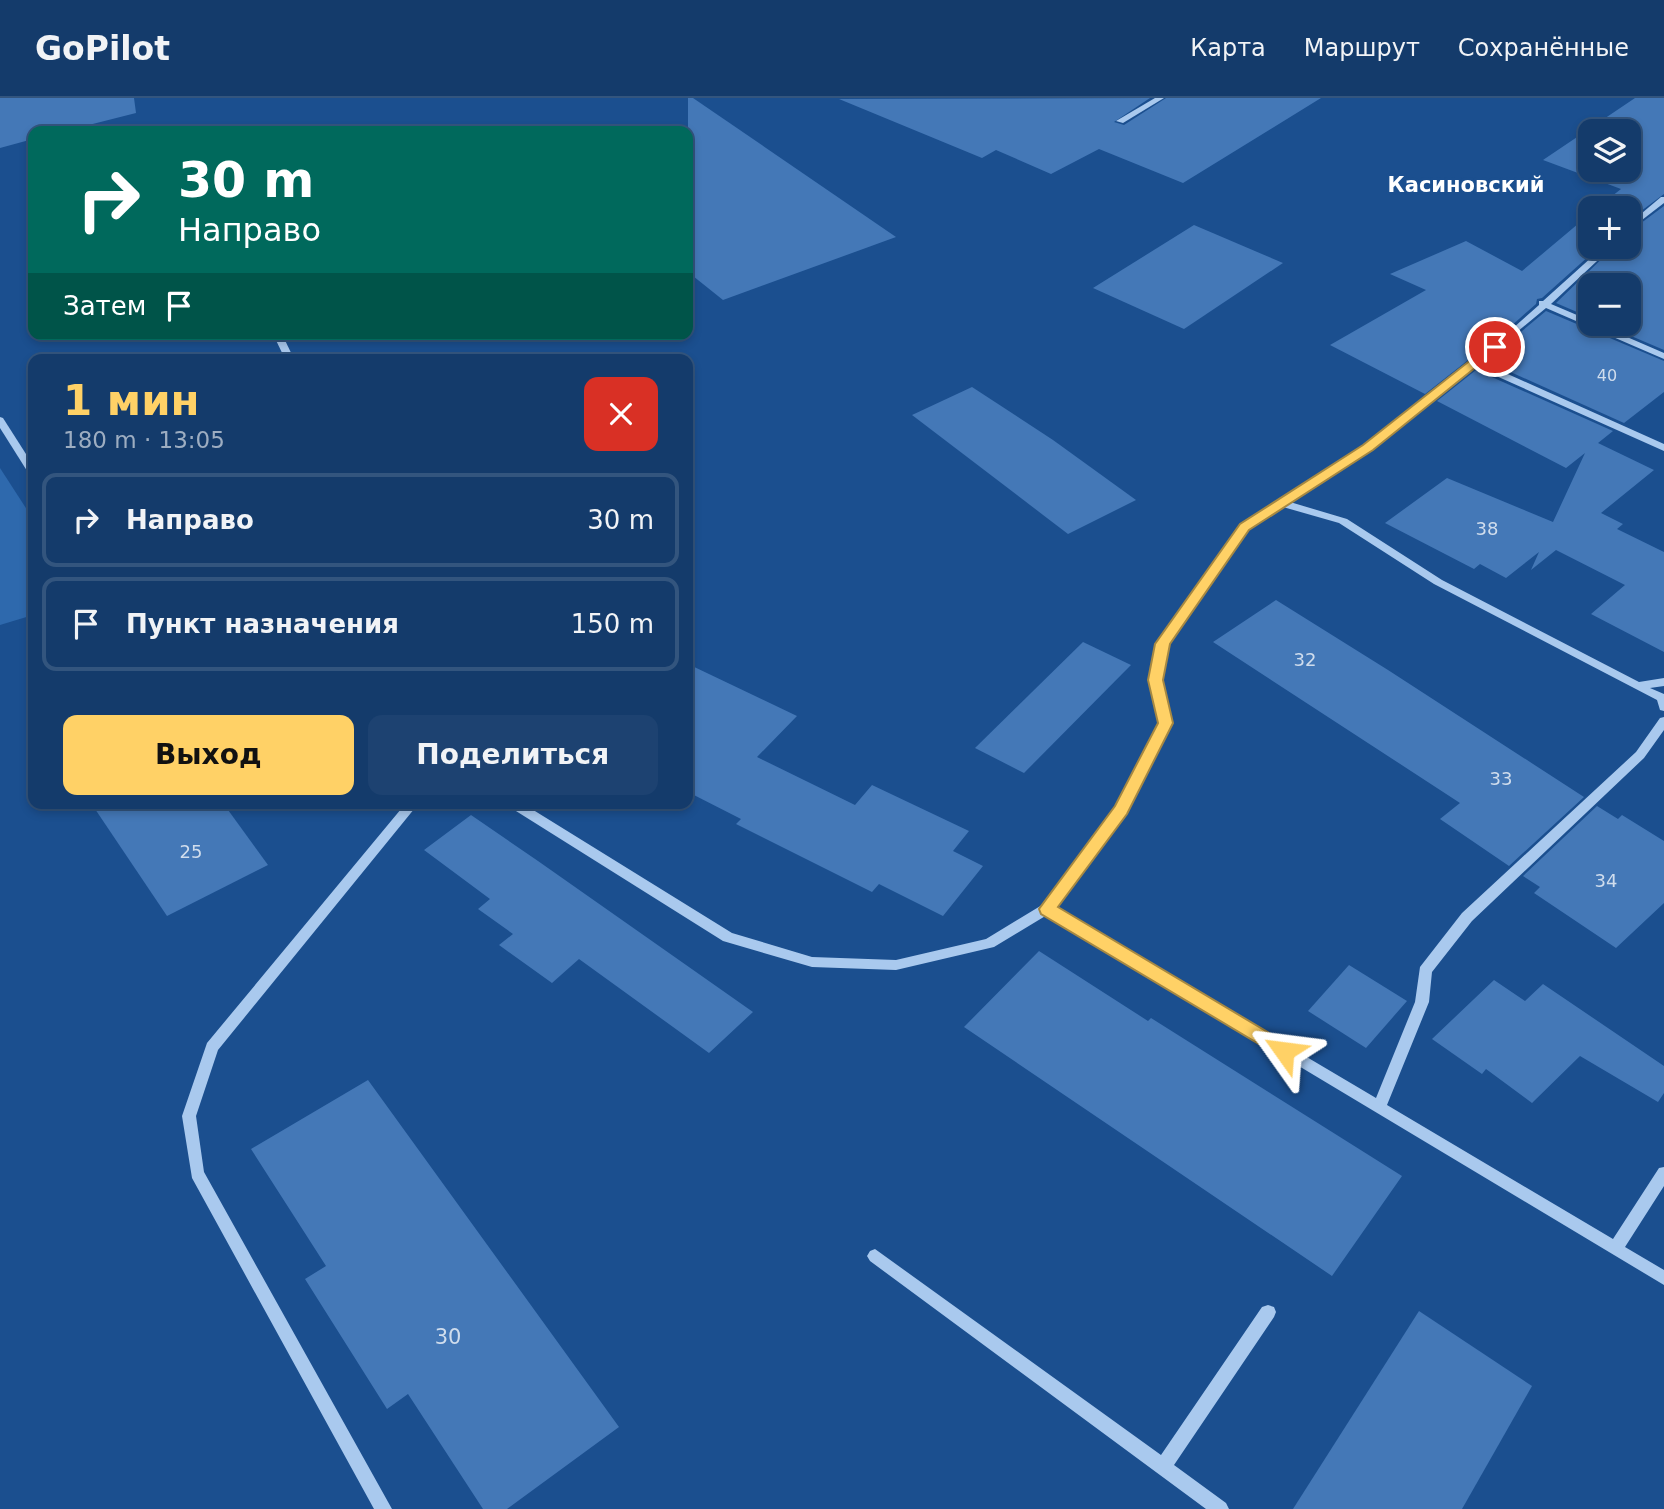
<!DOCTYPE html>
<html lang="ru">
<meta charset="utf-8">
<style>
:root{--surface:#143b6b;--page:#1d4271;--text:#f1f3f6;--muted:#9dadc1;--line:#33557e;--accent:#ffd166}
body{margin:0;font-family:"DejaVu Sans",sans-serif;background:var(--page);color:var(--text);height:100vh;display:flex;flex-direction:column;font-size:26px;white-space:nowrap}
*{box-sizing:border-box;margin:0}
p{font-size:23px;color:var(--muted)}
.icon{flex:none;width:38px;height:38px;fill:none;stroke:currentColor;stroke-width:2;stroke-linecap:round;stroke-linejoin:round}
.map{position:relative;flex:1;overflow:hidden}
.drawer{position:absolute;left:28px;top:256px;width:665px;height:455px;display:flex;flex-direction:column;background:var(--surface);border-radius:14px;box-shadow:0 4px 10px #0003,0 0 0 2px var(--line)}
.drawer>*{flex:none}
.banner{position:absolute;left:28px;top:28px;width:665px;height:214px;border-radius:14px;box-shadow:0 4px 10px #0003,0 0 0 2px var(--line);background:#00695c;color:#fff;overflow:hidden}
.controls{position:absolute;left:1578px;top:21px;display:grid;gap:14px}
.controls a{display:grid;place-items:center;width:63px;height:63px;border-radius:14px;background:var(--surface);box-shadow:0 4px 10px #0003,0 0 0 2px var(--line);font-size:35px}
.pin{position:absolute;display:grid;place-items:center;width:60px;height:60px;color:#fff;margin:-30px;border:4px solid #fff;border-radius:50%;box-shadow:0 2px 7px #0007}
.me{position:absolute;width:77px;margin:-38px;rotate:301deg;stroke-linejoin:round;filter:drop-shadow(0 0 5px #0008)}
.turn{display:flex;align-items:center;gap:24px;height:147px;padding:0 35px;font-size:32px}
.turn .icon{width:91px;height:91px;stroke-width:2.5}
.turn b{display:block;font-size:49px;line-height:60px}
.then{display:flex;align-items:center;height:66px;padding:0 35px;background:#0003;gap:14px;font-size:26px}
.round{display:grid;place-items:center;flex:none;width:74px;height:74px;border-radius:14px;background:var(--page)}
.head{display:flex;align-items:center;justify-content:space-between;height:119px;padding:0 35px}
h1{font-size:42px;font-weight:600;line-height:52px;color:var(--accent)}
.primary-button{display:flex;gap:14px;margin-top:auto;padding:14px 35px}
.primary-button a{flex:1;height:80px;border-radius:14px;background:var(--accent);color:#111;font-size:28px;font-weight:600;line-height:80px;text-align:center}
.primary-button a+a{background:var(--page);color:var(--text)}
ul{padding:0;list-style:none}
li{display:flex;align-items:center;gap:21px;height:94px;margin:0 14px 10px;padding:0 21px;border:4px solid var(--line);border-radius:14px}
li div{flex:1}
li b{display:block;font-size:26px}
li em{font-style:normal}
header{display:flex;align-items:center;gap:42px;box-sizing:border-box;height:98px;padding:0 35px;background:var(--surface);border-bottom:2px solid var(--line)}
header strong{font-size:33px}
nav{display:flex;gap:38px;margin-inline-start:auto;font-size:24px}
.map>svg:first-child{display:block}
</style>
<header>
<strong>GoPilot</strong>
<nav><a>Карта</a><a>Маршрут</a><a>Сохранённые</a></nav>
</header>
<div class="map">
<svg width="1664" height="1411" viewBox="0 0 1664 1411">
<rect width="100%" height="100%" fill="#1b4f8f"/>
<polygon fill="#2e69ad" points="0,370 33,421 33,517 0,527"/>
<g fill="#4478b7" fill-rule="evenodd">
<polygon points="0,0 134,0 136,15 65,33 33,33 33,41 0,50"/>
<polygon points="688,0 693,0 896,139 723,202 688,174"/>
<polygon points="1150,0 1114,24 1124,27 1166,0 1321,0 1183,85 1099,51 1051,76 996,52 982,60 839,1"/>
<path d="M 1635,0 L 1664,0 L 1664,96 L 1629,122 L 1629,110 L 1597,110 L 1621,91 L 1543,62 ZM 1591,33 L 1629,33 L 1629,72 L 1591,72 Z"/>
<polygon points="1664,108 1664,252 1603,226 1629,226 1629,187 1591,187 1591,220 1556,205 1614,149 1629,149 1629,134"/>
<polygon points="1591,115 1591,149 1599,149 1542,200 1537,201 1536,206 1510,229 1425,296 1330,247 1426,192 1390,176 1466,143 1522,173"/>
<polygon points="1194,127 1283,165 1184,231 1093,190"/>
<polygon points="1546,213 1664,263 1664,294 1624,325 1486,263"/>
<polygon points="1476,272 1613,333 1598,345 1654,372 1601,415 1623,426 1617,431 1664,454 1664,554 1591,516 1625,487 1556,452 1531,472 1539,454 1506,480 1480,466 1474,471 1385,425 1447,380 1553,424 1585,355 1566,370 1437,303"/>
<polygon points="972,289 1053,342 1136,402 1068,436 912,317"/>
<polygon points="1276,502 1388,572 1584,699 1509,768 1440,721 1460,705 1213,544"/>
<polygon points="1083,544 1131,567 1024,675 975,650"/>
<polygon points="688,566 797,618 757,659 855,707 872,687 969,733 953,753 983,768 943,818 879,786 872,794 736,726 741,721 688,694"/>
<polygon points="91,705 223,705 268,767 167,818"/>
<polygon points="1597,708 1618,721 1622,717 1664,743 1664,805 1616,850 1534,795 1540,789 1523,778"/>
<polygon points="471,717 538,763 753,914 709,955 579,861 552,885 499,847 513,836 478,811 490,801 424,752"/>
<polygon points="1039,853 1148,923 1151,920 1402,1078 1332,1178 964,929"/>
<polygon points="1349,867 1407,903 1366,950 1308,913"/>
<polygon points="1494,882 1525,903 1543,886 1664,968 1664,995 1658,1004 1580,958 1532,1005 1486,971 1482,976 1432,941"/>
<polygon points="368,982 619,1329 507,1411 483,1411 408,1296 387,1311 305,1181 326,1168 251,1051"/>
<polygon points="1419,1213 1532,1288 1462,1411 1293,1411"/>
</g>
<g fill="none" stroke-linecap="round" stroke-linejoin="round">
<g fill="#a9c9ee" fill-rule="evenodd">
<polygon points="1155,0 1164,0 1123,25 1116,23"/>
<polygon points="1661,99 1664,99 1664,105 1629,132 1629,126"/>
<polygon points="1603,149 1612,149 1551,206 1591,223 1591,226 1597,226 1664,255 1664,261 1546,210 1481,264 1664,346 1664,353 1476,269 1371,351 1290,404 1347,421 1442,482 1639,584 1664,580 1664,588 1650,590 1664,596 1664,613 1660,612 1657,602 1434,486 1339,425 1283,409 1248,431 1168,546 1161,582 1172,625 1125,715 1055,810 1376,1000 1415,904 1420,869 1462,815 1636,654 1660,620 1664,619 1664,632 1644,660 1472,823 1432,874 1429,904 1387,1007 1613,1141 1659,1070 1664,1069 1664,1088 1625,1149 1664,1172 1664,1187 1047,817 994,849 896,872 812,869 723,843 508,708 506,705 522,705 732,835 812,859 896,862 986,841 1042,807 1116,709 1160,625 1149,582 1156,546 1240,427 1365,347 1512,231 1539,207 1539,203 1543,203"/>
<polygon points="273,236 282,236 294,261 285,261"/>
<polygon points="0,319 3,320 33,367 33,377 29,376 0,330"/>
<polygon points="406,705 419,705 218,952 196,1018 204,1074 392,1411 374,1411 192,1080 182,1018 207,945"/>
<polygon points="875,1151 1161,1357 1262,1209 1268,1207 1274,1209 1276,1214 1274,1219 1174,1367 1226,1405 1229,1411 1206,1411 870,1163 867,1158 870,1153"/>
</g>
</g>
<polygon fill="#ffd166" stroke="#a68842" stroke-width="2" points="1491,246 1501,249 1373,352 1249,432 1170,546 1163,582 1173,625 1127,716 1058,809 1291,948 1293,953 1284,961 1041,816 1039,811 1115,708 1158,625 1148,582 1155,546 1240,426 1363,347"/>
<g text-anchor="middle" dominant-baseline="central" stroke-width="6" stroke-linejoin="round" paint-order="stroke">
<g font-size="16" fill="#d0dded">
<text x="1607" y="277">40</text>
</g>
<g font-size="18" fill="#d0dded">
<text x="1487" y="430">38</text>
<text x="1305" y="561">32</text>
<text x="1501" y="680">33</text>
<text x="191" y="753">25</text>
<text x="1606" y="782">34</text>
</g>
<g font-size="21" font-weight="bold" fill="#fff" stroke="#1b4f8f">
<text x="1466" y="87">Касиновский</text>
</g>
<g font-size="21" fill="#d0dded">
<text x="448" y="1239">30</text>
</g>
</g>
</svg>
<div class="controls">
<a><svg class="icon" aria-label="layers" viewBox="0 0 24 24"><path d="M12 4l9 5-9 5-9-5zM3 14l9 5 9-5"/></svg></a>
<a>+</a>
<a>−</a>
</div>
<div class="pin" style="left:1495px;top:249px;background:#d93025"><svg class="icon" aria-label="arrive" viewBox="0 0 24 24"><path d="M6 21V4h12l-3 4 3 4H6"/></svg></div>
<svg class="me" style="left:1284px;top:953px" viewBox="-20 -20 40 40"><path d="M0-17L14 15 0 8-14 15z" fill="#ffd166" stroke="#fff" stroke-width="4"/></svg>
<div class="banner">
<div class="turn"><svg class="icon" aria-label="right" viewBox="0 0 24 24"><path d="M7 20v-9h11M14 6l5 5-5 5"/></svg><div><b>30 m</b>Направо</div></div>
<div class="then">Затем<svg class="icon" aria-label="arrive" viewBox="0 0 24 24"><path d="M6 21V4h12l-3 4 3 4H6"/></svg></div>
</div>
<section class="drawer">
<div class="head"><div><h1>1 мин</h1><p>180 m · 13:05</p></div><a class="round" style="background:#d93025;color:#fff"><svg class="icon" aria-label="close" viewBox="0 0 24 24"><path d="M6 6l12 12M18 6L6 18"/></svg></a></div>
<ul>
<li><svg class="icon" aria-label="right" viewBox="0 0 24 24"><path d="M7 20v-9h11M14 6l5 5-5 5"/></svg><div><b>Направо</b></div><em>30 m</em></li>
<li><svg class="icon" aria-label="arrive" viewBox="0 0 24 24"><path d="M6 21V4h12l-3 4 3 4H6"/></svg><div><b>Пункт назначения</b></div><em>150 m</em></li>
</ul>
<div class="primary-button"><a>Выход</a><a>Поделиться</a></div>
</section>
</div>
